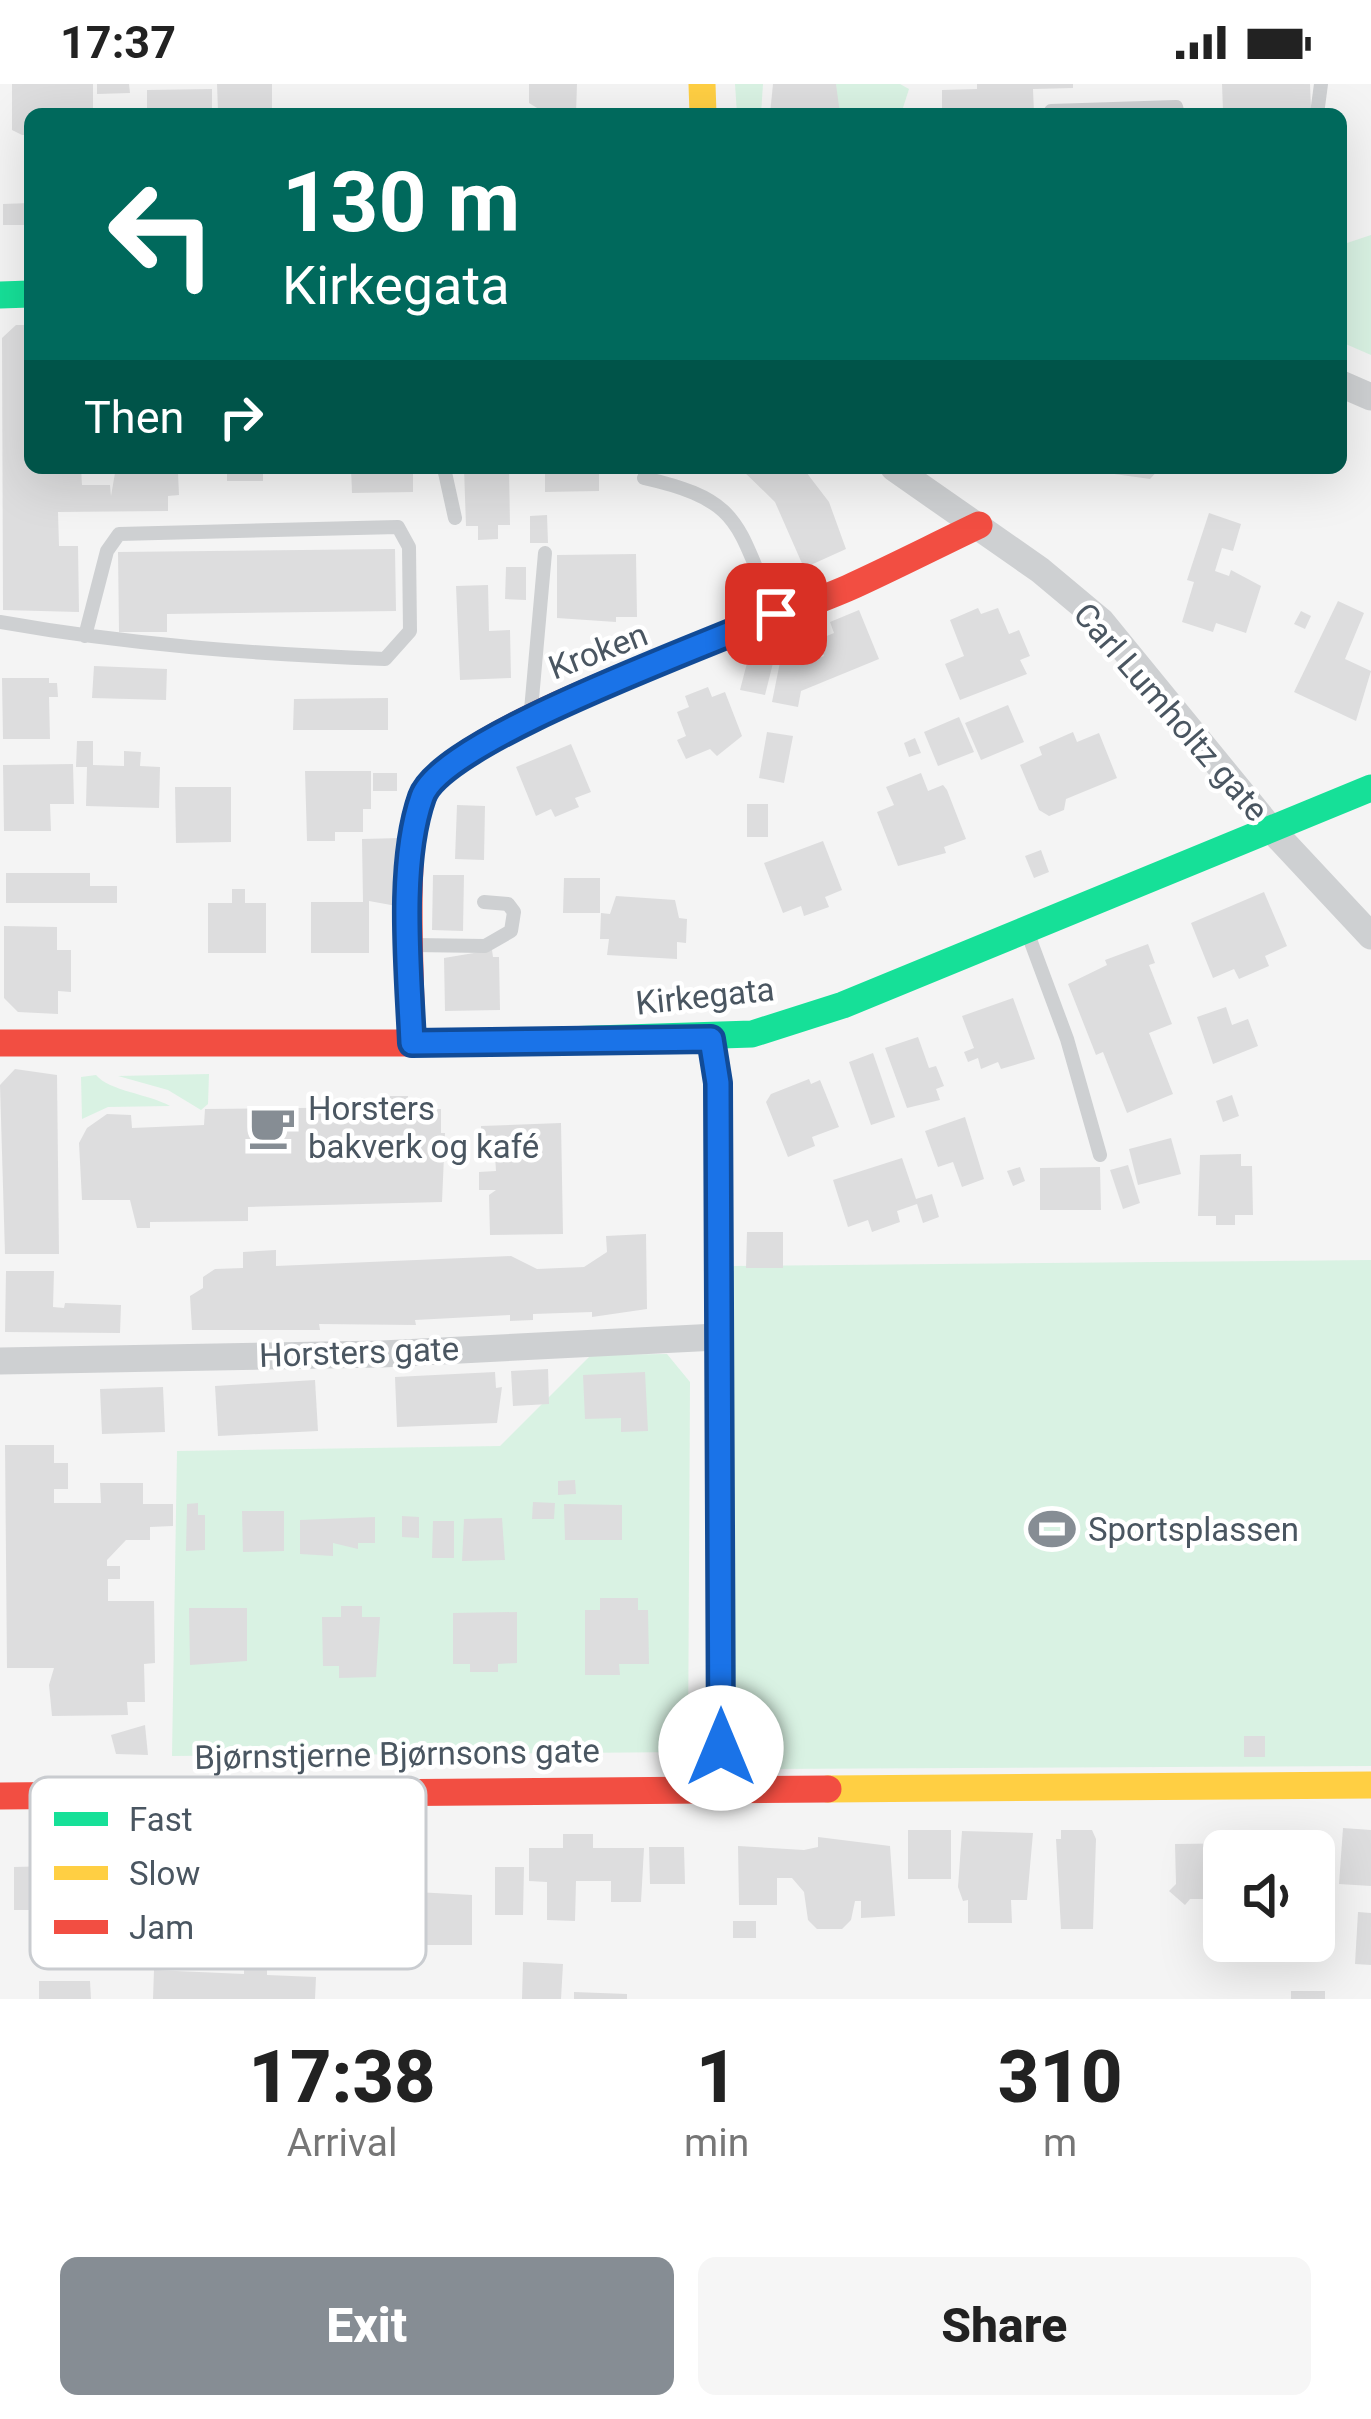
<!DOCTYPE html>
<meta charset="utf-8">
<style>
:root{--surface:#fff;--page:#f6f6f6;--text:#222;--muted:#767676;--accent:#868d94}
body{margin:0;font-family:Roboto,sans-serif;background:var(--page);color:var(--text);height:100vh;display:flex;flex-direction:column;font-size:45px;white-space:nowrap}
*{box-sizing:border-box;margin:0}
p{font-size:39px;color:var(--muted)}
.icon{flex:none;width:66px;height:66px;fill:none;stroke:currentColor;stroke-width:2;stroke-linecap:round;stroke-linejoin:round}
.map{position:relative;height:1915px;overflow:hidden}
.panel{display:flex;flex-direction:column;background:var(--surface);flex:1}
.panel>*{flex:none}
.top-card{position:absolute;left:24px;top:24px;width:1323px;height:366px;border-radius:18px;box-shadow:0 12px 48px #0002;background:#00695c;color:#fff;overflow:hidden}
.tools{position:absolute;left:1203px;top:1746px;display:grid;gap:24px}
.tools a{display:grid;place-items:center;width:132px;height:132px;border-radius:18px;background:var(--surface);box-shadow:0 12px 48px #0002;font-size:60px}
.pin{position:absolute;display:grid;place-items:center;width:102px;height:102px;color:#fff;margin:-51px;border-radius:24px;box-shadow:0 6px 18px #0006}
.me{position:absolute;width:132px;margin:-66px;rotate:0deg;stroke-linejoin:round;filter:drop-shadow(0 0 9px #0008)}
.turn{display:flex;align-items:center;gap:42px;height:252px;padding:0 60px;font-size:54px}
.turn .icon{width:156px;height:156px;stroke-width:2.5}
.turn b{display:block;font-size:84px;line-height:102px}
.then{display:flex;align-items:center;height:114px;padding:0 60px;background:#0003;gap:24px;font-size:45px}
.eta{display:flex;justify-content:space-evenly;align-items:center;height:204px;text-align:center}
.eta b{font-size:72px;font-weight:800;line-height:84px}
.action{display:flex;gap:24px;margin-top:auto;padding:24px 60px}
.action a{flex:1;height:138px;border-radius:18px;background:var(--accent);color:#fff;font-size:48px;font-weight:800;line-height:138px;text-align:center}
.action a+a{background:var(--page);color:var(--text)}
.status{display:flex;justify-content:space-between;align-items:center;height:84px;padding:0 60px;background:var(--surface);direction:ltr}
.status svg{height:33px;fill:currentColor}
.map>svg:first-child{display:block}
</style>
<div class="status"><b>17:37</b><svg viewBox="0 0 49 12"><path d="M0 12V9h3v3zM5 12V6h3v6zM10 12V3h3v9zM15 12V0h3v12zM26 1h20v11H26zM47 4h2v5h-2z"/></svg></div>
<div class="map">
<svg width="1371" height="1915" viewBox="0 0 1371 1915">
<rect width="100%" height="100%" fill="#f4f4f4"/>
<g fill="#d9f2e3">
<polygon points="735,0 763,0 761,30 737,30"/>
<polygon points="836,0 900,0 909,5 901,30 837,30"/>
<polygon points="1371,151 1371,271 1341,258 1341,161"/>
<polygon points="209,990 208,1020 201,1026 168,1006 118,992"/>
<path d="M 96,991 C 109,1007 149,1010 170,1022 L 108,1023 L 82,1035 L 81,993 Z"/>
<polygon points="1371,1176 1371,1682 751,1685 735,1646 731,1182"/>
<polygon points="667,1270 690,1298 688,1668 172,1672 177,1367 500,1362 591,1271"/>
</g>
<g fill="#ddddde">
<polygon points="12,0 93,0 93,30 30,30 30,51 22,51 12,46"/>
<polygon points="97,0 129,0 130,9 97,10"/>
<polygon points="217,0 272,0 272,26 218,27"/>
<polygon points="529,0 577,0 576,30 547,30 529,19"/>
<polygon points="773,0 836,0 840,30 770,30"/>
<polygon points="977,0 1073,0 1073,4 1033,5 1034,30 942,30 942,6 977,5"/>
<polygon points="1222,0 1310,0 1311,24 1223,27"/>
<polygon points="212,5 212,30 147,30 147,6"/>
<polygon points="30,119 30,141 3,141 3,120"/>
<polygon points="16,241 30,241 30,384 81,384 82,401 110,401 111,412 115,389 178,389 179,411 168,412 168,427 58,428 59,462 78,462 79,528 3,526 2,254"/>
<rect x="227" y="384" width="36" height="13"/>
<polygon points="351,384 413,384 413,408 352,409"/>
<polygon points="464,384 509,384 510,441 498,441 498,455 478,456 478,442 466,442"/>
<polygon points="545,384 599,384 599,407 545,408"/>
<polygon points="740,384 803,384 829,418 846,465 804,484 775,418"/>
<polygon points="1160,384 1150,395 1086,386 1086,384"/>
<polygon points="1209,429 1241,440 1233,467 1222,464 1215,487 1229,492 1231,486 1261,502 1246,549 1216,539 1213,548 1182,538 1194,498 1187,496"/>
<polygon points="547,431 548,459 530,459 530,432"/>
<polygon points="395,465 396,527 167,530 167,548 119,548 118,468"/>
<polygon points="636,470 637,533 616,533 616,538 557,534 557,471"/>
<polygon points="506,483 526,483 526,516 505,515"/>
<polygon points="488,501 489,547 510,546 511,594 460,596 456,502"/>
<polygon points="1338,517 1364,529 1345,575 1371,587 1356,637 1294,608"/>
<polygon points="978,524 981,530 998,524 1009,550 1019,546 1030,572 1020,576 1027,590 960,616 945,580 964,572 950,536"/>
<polygon points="859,526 879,575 801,607 798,623 772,618 781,573 806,579 824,572 817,556 834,549 830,538"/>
<polygon points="1301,527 1311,532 1305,545 1294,540"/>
<polygon points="764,563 765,576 773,579 765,611 740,606 747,579 743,566"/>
<polygon points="94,582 167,585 166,616 92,614"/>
<polygon points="2,594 49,594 49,599 57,599 58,613 49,613 50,655 3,655"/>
<polygon points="708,603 712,613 725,608 742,652 717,672 710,665 686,675 677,656 686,652 677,628 689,623 685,612"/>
<polygon points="388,614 388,646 293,646 294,615"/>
<polygon points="1008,621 1024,658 981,676 965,639"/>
<polygon points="959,633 974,668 938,682 924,648"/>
<polygon points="767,648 793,652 784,699 759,694"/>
<polygon points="1073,648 1077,658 1099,649 1117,694 1066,715 1064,726 1049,732 1039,726 1020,681 1042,671 1039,663"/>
<polygon points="915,654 921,669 909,673 904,659"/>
<polygon points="77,657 93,657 93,681 124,682 124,667 141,668 140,682 160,683 159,724 86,722 87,683 76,683"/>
<polygon points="571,660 591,708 575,714 579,723 555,733 551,725 536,732 516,683"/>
<polygon points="73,680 74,720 50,720 51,747 4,747 3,681"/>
<polygon points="305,687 371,687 371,725 363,725 363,748 335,748 335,757 307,757"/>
<rect x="373" y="689" width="24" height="18"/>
<polygon points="921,689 928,707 943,701 947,706 966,755 944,763 946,769 898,782 877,728 894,721 886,703"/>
<polygon points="175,703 231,703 231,758 176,759"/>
<rect x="747" y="720" width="21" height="33"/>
<polygon points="457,721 485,722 484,776 455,775"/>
<polygon points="401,754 402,823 369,817 369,869 311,869 311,818 363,818 362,755"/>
<polygon points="823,757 842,806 825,813 829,823 804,832 801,822 783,829 764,779"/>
<polygon points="1041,766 1049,788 1034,794 1025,772"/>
<polygon points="6,789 90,789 90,802 117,802 117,819 6,819"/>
<polygon points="433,791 464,791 463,847 432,846"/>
<polygon points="564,794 600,794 600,829 563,829"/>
<polygon points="232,805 245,805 245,819 266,819 266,869 208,869 208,819 232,819"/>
<polygon points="1264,808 1287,862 1265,872 1269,882 1239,895 1234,885 1213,894 1191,839"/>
<polygon points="616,812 675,816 679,834 687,835 686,859 677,858 677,875 607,871 609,855 600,855 601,829 610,830"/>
<polygon points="4,842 57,843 57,866 71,866 71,908 58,907 58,930 18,928 4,914"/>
<polygon points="1148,860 1155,879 1149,881 1172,940 1149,949 1173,1010 1127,1029 1103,968 1096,971 1068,900 1107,881 1105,876"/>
<polygon points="492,866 493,873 499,873 500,926 445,927 444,874"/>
<polygon points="1013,914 1035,975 1001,985 998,978 981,985 978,974 968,978 964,968 974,964 962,932"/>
<polygon points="1226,923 1232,941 1248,935 1258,962 1213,980 1197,933"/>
<polygon points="918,953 929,984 936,982 944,1002 936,1005 940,1016 907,1024 885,964"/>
<polygon points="873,969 895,1033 871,1041 849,978"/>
<polygon points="15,985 57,991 59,1170 5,1170 0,1001"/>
<polygon points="809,995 811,1000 820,996 839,1043 812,1053 815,1062 788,1073 766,1018 771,1010"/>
<polygon points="1232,1011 1239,1032 1223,1038 1216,1017"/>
<polygon points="390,1012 408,1012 408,1025 441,1025 441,1049 445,1049 442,1118 248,1123 248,1137 150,1138 150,1144 137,1144 130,1116 82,1116 79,1059 87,1044 107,1030 131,1031 132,1044 204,1041 205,1025 389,1023"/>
<polygon points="965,1033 984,1095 962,1103 953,1078 938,1083 925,1047"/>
<polygon points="561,1039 563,1150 490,1151 489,1111 496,1106 479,1106 479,1088 496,1087 495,1071 482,1071 481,1042"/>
<polygon points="1171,1054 1181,1090 1138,1101 1129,1065"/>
<polygon points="1241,1070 1241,1082 1252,1082 1253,1131 1235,1131 1235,1141 1216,1141 1216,1132 1198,1132 1200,1071"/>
<polygon points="902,1074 916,1115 932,1110 939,1133 923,1139 917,1120 897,1127 900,1138 872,1148 868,1136 848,1143 833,1096"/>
<polygon points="1128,1081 1140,1119 1123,1125 1110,1086"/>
<polygon points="1020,1083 1025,1097 1013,1102 1007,1087"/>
<polygon points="1100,1083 1101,1126 1040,1126 1040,1084"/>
<polygon points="747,1148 783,1148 783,1184 746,1184"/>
<polygon points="646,1150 647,1225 592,1233 592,1228 533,1230 533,1236 510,1237 510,1231 415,1236 416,1241 319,1240 320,1246 192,1246 190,1212 203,1204 203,1193 215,1185 243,1184 243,1168 276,1166 276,1182 511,1172 537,1185 584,1183 607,1168 606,1152"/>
<polygon points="6,1187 54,1187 53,1223 64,1224 65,1219 121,1221 120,1249 5,1248"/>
<polygon points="548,1285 549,1320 513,1322 511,1287"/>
<polygon points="495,1288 496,1304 502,1303 497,1339 397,1343 395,1293"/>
<polygon points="645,1288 648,1347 621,1348 621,1334 585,1335 583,1291"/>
<polygon points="315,1296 318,1347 218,1352 215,1302"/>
<polygon points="163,1303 165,1348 102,1350 100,1305"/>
<polygon points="5,1361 54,1361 54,1379 68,1379 68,1405 54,1405 54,1419 101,1419 100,1399 143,1399 143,1420 173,1420 173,1442 150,1443 150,1456 126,1456 107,1476 107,1482 120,1482 120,1495 108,1495 108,1517 154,1517 155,1579 144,1580 145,1618 127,1618 128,1631 52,1632 49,1601 54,1584 7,1584"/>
<polygon points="575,1396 576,1410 558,1411 558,1397"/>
<polygon points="533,1418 555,1419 554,1435 532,1435"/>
<polygon points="198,1419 198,1431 205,1431 205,1466 186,1467 187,1420"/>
<polygon points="564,1420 622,1421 622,1456 565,1456"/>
<polygon points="242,1427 284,1427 284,1467 243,1468"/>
<polygon points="402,1432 419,1433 419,1454 402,1453"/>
<polygon points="375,1433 375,1459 358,1459 358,1465 333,1459 333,1472 300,1470 300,1436"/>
<polygon points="502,1434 505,1476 462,1477 464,1435"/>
<polygon points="433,1437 454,1437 454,1474 432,1474"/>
<polygon points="600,1514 638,1514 638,1526 648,1526 649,1580 619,1580 620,1591 585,1591 585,1526 600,1526"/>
<polygon points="341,1522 362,1522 362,1533 380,1533 376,1593 339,1594 339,1582 323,1582 322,1533 341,1533"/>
<polygon points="189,1524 247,1524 247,1577 190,1581"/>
<polygon points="517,1528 517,1579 498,1580 498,1588 470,1588 470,1580 453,1580 453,1529"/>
<polygon points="145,1641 148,1671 116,1670 111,1651"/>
<rect x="1244" y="1652" width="21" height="21"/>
<polygon points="1343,1744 1371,1746 1371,1802 1339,1800"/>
<rect x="908" y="1746" width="43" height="49"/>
<polygon points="1061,1746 1092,1746 1096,1755 1093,1845 1061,1845 1056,1755 1061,1755"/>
<polygon points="962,1747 1033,1749 1027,1816 1011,1816 1012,1839 968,1839 968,1816 963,1817 958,1803"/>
<polygon points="563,1750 593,1750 593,1764 644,1764 641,1818 611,1818 611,1797 576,1797 575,1837 547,1836 547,1798 529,1797 529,1764 563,1764"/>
<polygon points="818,1753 890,1762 895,1832 861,1834 861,1817 855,1817 851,1836 842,1845 817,1845 808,1836 804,1808 792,1794 777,1794 777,1821 739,1821 738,1762 804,1766 818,1763"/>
<polygon points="1254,1759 1254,1767 1224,1767 1224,1815 1190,1815 1185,1821 1169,1807 1176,1800 1175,1760"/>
<rect x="1280" y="1760" width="31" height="7"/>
<polygon points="649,1763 684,1763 685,1800 650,1800"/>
<polygon points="51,1782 52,1826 14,1826 14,1783"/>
<polygon points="495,1783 524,1783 523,1831 495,1831"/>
<polygon points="359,1805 472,1811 472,1861 415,1861 414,1847 359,1846"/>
<polygon points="1358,1828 1371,1829 1371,1881 1355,1880"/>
<rect x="733" y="1837" width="23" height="17"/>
<polygon points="523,1878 563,1880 561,1915 522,1915"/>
<polygon points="244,1881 267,1882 267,1891 316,1893 315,1915 153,1915 154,1886 244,1890"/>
<polygon points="39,1897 90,1897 91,1915 39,1915"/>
<rect x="1291" y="1907" width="34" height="8"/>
<polygon points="574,1908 627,1910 627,1915 574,1915"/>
</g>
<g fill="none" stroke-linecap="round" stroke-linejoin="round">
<g stroke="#ced0d2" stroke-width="14">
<polyline points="1051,27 1176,23 1178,30"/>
<polyline points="1317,30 1321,0"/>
<polyline points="444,384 455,434"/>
<path d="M 644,394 C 746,417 735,442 776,530"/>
<path d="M 0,538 C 129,561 255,570 385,575 L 410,547 L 409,463 L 398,443 L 119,450 L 107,467 L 85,552"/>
<polyline points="531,626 545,469"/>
<polyline points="1028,850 1067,955 1100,1071"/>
<polyline points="413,861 485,862 511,847 514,828 508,820 484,818"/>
</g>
<g stroke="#ced0d2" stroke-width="27">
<polyline points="1341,300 1371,313"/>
<polyline points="894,384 1040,486 1101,537 1270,744 1371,852"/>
<polyline points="711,955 718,999 721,1703"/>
<polyline points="0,1277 382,1270 717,1253"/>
</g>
<g stroke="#16e098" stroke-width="27">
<polyline points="0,211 30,210"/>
<polyline points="473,959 752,950 843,921 1371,704"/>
</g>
<g stroke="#ffcf43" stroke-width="27">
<polyline points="702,0 703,30"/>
<polyline points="828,1705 1371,1701"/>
</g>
<g stroke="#f24e42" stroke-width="27">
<polyline points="0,959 473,959"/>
<path d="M 412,960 C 412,906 400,748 424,707 C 466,638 761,542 848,504 C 892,484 935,462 979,441"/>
<polyline points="0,1712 828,1705"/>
</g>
</g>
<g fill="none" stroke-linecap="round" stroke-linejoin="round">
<defs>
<path id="route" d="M 721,1664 L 718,999 L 711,955 L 412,959 C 409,887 398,781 422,713 C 442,655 710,560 776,530"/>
</defs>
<use href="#route" stroke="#114b97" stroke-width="30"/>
<use href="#route" stroke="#1a73e8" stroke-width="21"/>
</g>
<defs>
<symbol id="cafe-bare" viewBox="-9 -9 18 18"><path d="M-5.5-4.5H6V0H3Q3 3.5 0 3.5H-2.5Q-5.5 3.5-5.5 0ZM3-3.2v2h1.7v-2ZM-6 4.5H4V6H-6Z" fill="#868d94" stroke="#fff" stroke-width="2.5" paint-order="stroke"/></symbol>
<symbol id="stadium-bare" viewBox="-9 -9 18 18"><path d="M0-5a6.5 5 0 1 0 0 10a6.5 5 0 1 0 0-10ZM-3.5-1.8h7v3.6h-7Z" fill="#868d94" stroke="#fff" stroke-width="2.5" paint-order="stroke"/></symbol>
</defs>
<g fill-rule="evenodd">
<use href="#cafe-bare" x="239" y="1010" width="66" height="66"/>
<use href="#stadium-bare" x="1019" y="1412" width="66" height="66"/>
</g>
<g text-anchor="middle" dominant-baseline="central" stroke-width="9" stroke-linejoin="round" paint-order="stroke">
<g font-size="33" fill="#4a5661" stroke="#fff">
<text transform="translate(598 567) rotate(-21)">Kroken</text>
<text transform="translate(1171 628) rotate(49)">Carl Lumholtz gate</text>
<text transform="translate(705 912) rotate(-6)">Kirkegata</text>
<text transform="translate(359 1268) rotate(-2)">Horsters gate</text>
<text transform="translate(397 1670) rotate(-1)">Bjørnstjerne Bjørnsons gate</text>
</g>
<g font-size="33" fill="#4a5661" stroke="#fff" text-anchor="start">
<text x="308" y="1024">Horsters<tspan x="308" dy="38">bakverk og kafé</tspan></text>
<text x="1088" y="1445">Sportsplassen</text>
</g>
</g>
<rect x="30" y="1693" width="396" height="192" rx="18" fill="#fff" stroke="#c9ccd0" stroke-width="3"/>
<rect x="54" y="1728" width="54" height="14" fill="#16e098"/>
<rect x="54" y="1782" width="54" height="14" fill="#ffcf43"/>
<rect x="54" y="1836" width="54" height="14" fill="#f24e42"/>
<g font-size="33" fill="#4a5661">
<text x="129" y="1747">Fast</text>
<text x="129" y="1801">Slow</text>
<text x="129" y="1855">Jam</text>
</g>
</svg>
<div class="tools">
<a><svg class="icon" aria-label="sound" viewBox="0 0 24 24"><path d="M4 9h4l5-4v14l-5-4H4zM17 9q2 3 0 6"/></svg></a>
</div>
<div class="pin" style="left:776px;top:530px;background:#d93025"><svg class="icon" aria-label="arrive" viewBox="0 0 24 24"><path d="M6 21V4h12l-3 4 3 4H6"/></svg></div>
<svg class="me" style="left:721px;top:1664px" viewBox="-20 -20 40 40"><circle r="19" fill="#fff"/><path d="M0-13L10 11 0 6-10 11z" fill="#1a73e8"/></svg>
<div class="top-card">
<div class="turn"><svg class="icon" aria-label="left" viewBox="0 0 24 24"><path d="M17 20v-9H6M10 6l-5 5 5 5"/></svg><div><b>130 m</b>Kirkegata</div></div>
<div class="then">Then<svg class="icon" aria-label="right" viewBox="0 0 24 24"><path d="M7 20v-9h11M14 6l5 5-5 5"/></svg></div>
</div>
</div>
<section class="panel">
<div class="eta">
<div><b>17:38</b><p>Arrival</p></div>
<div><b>1</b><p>min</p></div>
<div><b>310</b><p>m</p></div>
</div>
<div class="action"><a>Exit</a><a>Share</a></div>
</section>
